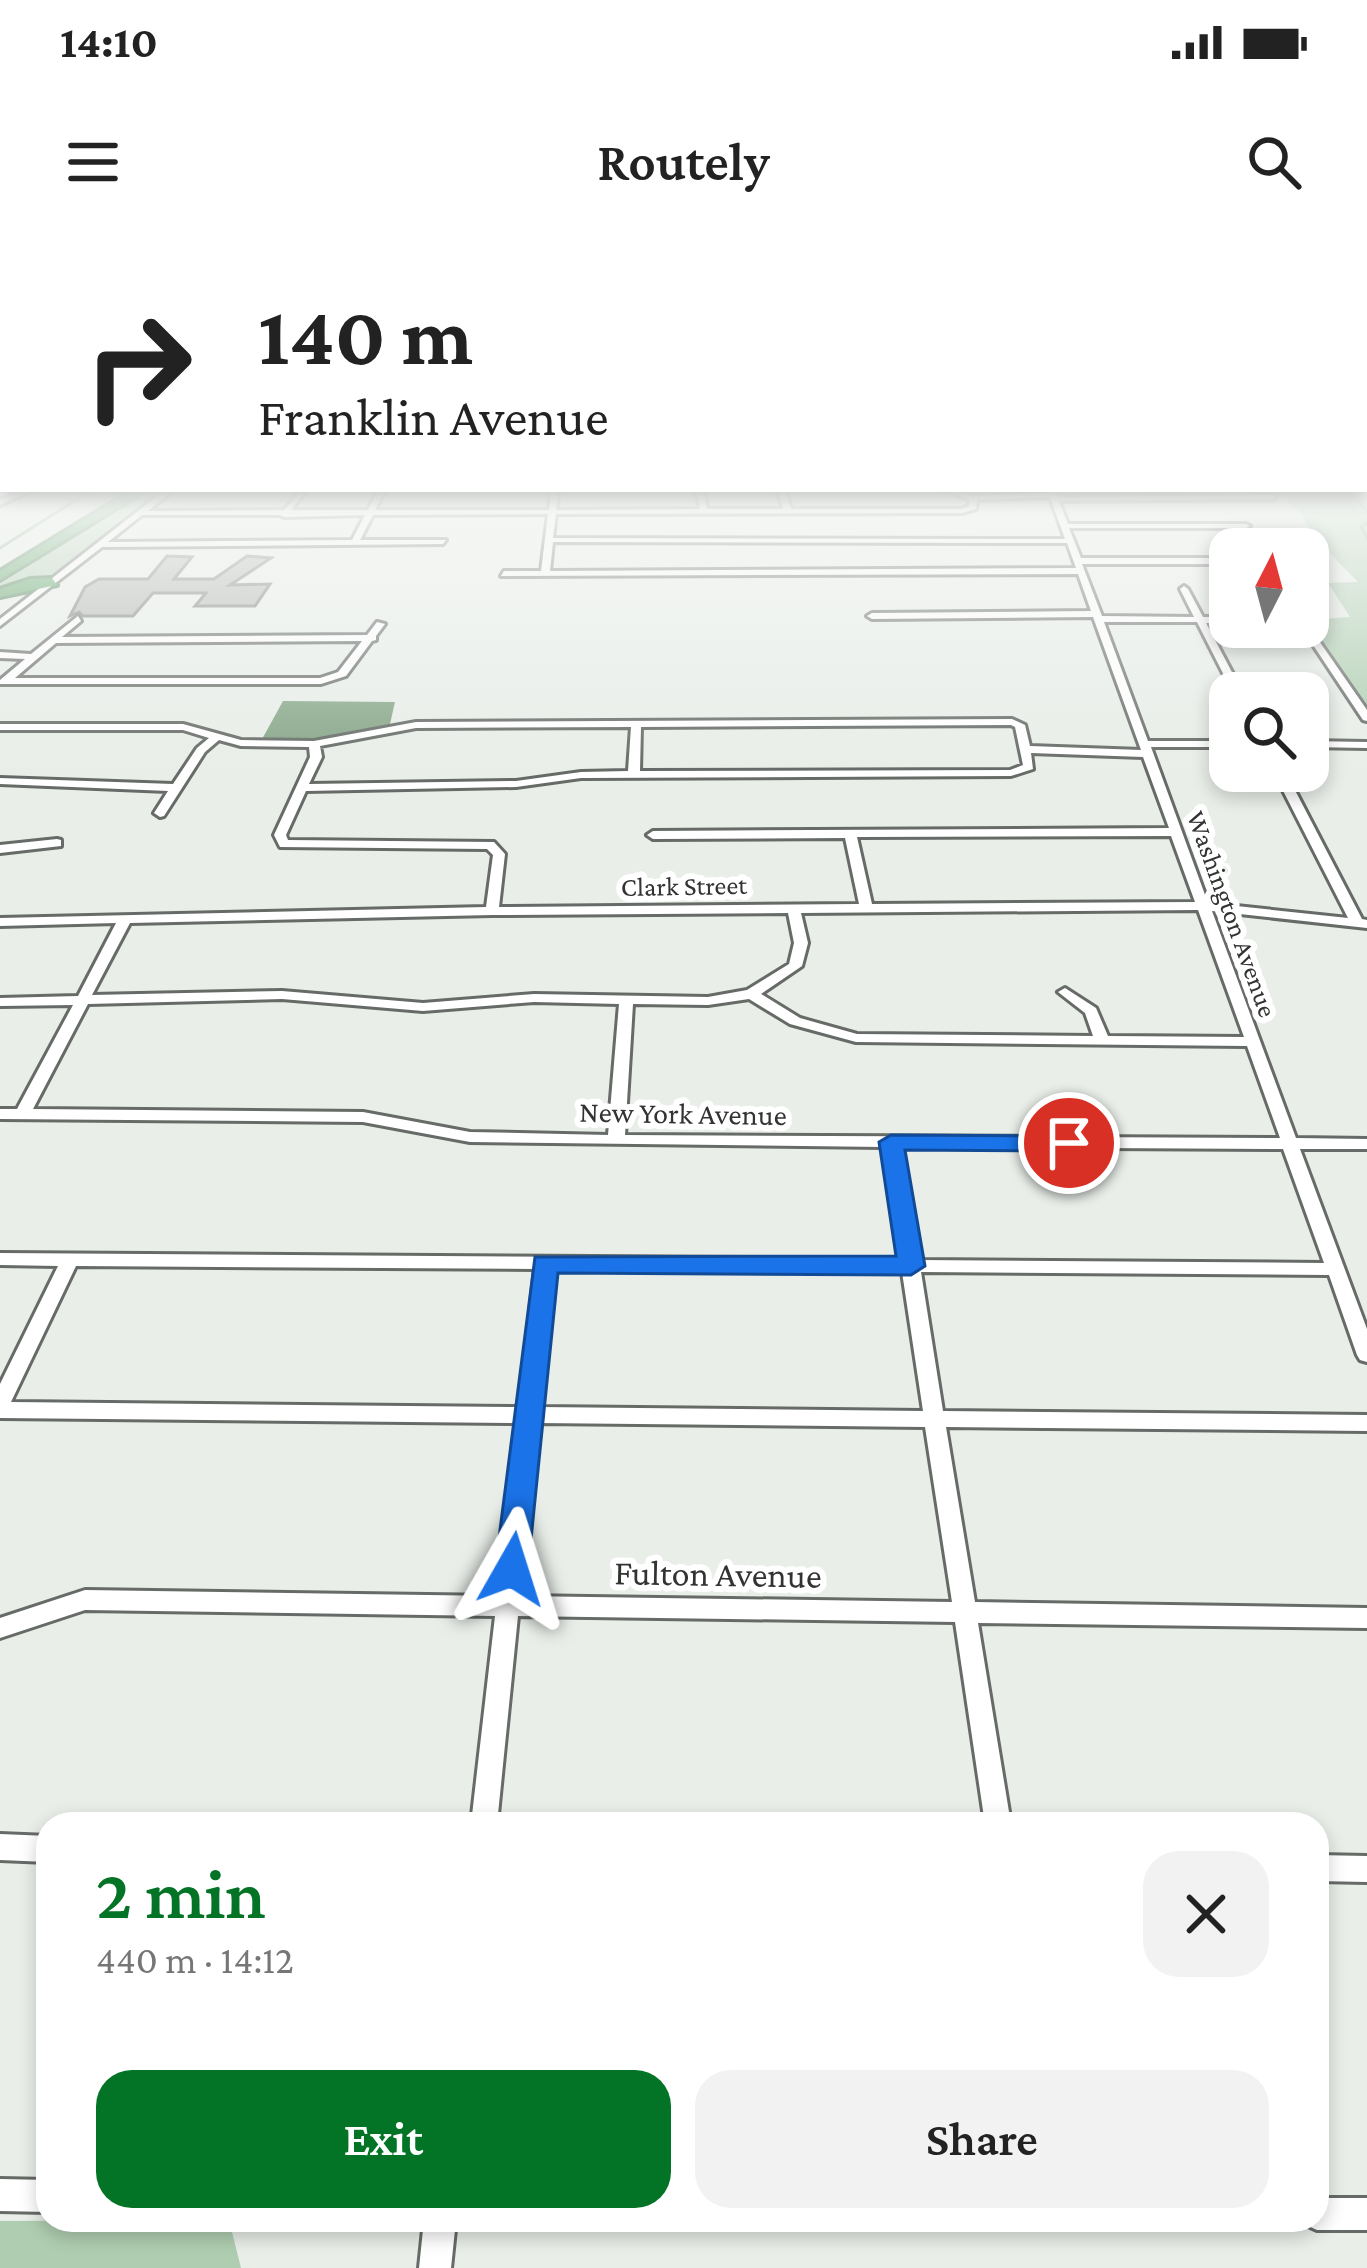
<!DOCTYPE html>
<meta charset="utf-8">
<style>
:root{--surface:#fff;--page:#f2f2f2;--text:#222;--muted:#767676;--accent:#037325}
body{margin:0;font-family:"Crimson Pro",serif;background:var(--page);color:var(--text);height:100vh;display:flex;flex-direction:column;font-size:45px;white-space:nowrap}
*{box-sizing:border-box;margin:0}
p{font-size:39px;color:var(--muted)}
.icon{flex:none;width:66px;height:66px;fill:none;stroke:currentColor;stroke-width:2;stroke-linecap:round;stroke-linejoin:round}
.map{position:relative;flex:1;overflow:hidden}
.sheet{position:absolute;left:36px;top:1572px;width:1293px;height:420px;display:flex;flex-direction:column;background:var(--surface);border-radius:36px;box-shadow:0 6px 18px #0003}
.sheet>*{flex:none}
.banner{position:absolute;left:0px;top:0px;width:1368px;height:252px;box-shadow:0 6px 18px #0003;background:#fff;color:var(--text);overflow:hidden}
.needle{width:78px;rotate:6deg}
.fabs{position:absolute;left:1209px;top:288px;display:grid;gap:24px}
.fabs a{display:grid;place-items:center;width:120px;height:120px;border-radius:24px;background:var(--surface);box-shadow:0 6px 18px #0003;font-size:60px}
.pin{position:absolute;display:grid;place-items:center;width:102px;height:102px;color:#fff;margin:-51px;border:6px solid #fff;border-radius:50%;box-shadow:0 3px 12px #0007}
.me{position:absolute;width:132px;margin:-66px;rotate:6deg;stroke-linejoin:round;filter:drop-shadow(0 0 9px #0008)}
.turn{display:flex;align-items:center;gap:42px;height:252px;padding:0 60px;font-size:54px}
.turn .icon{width:156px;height:156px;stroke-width:2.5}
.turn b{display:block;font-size:84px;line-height:102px}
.round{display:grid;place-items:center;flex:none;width:126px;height:126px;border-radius:36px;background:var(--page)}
.overview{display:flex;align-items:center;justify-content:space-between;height:204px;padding:0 60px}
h1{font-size:72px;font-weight:600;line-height:90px;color:var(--accent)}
.cta{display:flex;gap:24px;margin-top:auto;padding:24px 60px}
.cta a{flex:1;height:138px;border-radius:36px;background:var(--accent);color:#fff;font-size:48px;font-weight:600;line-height:138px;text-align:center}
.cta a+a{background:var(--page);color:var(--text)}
.status{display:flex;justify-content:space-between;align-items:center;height:84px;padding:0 60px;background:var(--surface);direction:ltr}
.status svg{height:33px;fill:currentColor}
header{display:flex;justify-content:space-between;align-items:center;height:156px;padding:0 60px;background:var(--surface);font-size:54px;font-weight:600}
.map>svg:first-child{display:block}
</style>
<div class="status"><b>14:10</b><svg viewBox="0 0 49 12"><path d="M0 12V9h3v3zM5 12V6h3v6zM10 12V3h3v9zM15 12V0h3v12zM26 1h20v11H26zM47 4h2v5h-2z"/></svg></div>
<header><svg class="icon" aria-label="menu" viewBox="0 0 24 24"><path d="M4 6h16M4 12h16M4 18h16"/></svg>Routely<svg class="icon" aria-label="search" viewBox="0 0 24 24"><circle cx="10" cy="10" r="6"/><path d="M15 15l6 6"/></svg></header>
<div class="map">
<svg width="1367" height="2028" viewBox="0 0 1367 2028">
<rect width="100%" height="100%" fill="#e9eee9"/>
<g fill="#afceb1">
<path d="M 1367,247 L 1367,470 L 1308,380 L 1350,377 L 1328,343 L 1358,342 C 1334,317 1309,294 1302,274 L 1274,249 Z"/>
<polygon points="149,249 162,249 52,337 0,351 0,344"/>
<polygon points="229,1980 241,2028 0,2028 0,1981"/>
</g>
<polygon fill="#85a587" points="283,461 395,462 390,484 313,501 261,501"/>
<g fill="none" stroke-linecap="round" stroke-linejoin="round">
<g stroke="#85a587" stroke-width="3">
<polyline points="1349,249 1367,272"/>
<polyline points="1367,283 1361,287 1367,298"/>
<polyline points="0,308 87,253"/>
</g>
</g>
<polygon fill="#aeb2ae" stroke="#767a76" stroke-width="3" points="167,316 192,317 174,339 214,339 247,316 271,318 230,345 270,344 255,366 195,366 206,353 153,353 133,376 83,376 79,372 70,376 85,347 99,339 148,339"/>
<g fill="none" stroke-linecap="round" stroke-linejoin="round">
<defs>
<g id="minor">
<polygon points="25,249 35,249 0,265 0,260"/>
<path d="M 166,249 L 175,249 L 148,271 L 284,270 L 299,253 L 303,255 L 291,270 L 368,270 L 378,249 L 386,249 L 375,270 L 549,270 L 551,249 L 559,249 L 556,270 L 700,269 L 696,249 L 704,249 L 707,269 L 783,269 L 777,249 L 785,249 L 791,269 L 961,269 L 969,266 L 969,259 L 940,249 L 952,249 L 973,256 L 1049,253 L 1047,249 L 1055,249 L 1058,257 L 1277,255 L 1274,259 L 1059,261 L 1068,284 L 1246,284 L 1250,286 L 1246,288 L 1069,288 L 1081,318 L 1230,318 L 1230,324 L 1082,324 L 1102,376 L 1194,377 L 1180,349 L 1184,346 L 1188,349 L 1203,377 L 1230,377 L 1230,383 L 1206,383 L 1243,453 L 1233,453 L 1197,382 L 1104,382 L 1148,501 L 1230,501 L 1230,507 L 1151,507 L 1208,663 L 1348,678 L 1273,531 L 1285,531 L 1362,679 L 1367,680 L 1367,688 L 1212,671 L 1296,898 L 1367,899 L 1367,909 L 1300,909 L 1367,1089 L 1367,1122 L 1360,1120 L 1357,1115 L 1329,1035 L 921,1032 L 943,1171 L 1367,1175 L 1367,1191 L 946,1187 L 975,1362 L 1367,1368 L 1367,1388 L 978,1383 L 1011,1584 L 985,1584 L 955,1382 L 518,1376 L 497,1584 L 471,1584 L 495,1376 L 85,1370 L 0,1398 L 0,1378 L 85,1350 L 497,1356 L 517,1183 L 0,1178 L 0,1144 L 58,1026 L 0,1025 L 0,1013 L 900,1019 L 883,907 L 470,902 L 363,882 L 0,879 L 0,869 L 17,869 L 73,765 L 0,766 L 0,758 L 78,756 L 116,683 L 0,686 L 0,678 L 486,667 L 493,615 L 487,609 L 280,607 L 274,595 L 310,517 L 309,507 L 241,506 L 219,500 L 205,512 L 164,576 L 160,577 L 154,573 L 168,551 L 0,544 L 0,538 L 173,544 L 197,508 L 209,498 L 183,490 L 0,490 L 0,484 L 183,484 L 241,500 L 314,501 L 416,482 L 1012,479 L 1025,485 L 1030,506 L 1141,510 L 1093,377 L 872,379 L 867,376 L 872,373 L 1091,371 L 1078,334 L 501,336 L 504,331 L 541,331 L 548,274 L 373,275 L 360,300 L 446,300 L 443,304 L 102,307 L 0,386 L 0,379 ZM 1050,257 L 1065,299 L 553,298 L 556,274 L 962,273 L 976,269 L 977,260 ZM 142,275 L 280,275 L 284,277 L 365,275 L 352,300 L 108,302 ZM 553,302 L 1067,303 L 1076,328 L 550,331 ZM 1011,485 L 1015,487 L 1023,525 L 1010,530 L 640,531 L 641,487 ZM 631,487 L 628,531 L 581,532 L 516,541 L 309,544 L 322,517 L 320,506 L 416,488 ZM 1031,513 L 1143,517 L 1169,588 L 653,591 L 647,595 L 653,599 L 845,598 L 859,664 L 499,667 L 505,614 L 494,602 L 288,600 L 286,595 L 306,551 L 516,547 L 581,538 L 1011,536 L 1033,529 ZM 1171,596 L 1195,662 L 872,664 L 857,597 ZM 1198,670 L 1244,797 L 1108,796 L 1096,768 L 1065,748 L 1058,752 L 1085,773 L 1093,796 L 857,794 L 800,778 L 761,754 L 802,726 L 808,703 L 801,673 ZM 788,673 L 794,703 L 789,724 L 747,750 L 708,757 L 534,754 L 423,763 L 282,751 L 92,755 L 130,683 L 492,675 ZM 282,759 L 423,771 L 534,762 L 619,764 L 608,895 L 470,892 L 363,872 L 33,869 L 88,764 ZM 749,759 L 790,784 L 856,802 L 1247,806 L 1280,898 L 625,895 L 633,764 L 708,765 ZM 900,907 L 1283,909 L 1324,1023 L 918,1020 ZM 76,1026 L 535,1029 L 519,1167 L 11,1162 ZM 553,1029 L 902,1032 L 923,1171 L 539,1167 ZM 538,1183 L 925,1187 L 952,1362 L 520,1356 Z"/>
<polygon points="1308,318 1326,321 1308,324"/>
<path d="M 78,376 L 81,381 L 62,397 L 367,395 L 377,382 L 385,384 L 376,396 L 376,400 L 372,401 L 346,436 L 321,444 L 0,444 L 0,440 L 25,419 L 0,418 L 0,412 L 31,414 ZM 362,401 L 338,432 L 320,438 L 15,438 L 56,403 Z"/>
<polygon points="1308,385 1367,470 1367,481 1363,480 1301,387"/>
<polygon points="1308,501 1367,502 1367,508 1308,507"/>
<polygon points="57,599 61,600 61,606 0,613 0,605"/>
<polygon points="0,1594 48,1596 48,1622 0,1620"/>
<polygon points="1317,1615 1367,1616 1367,1642 1317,1641"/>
<polygon points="0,1939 48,1940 48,1972 0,1971"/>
<polygon points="1317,1958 1367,1958 1367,1990 1317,1990 1306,1985 1304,1980 1317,1980"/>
<polygon points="424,1980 456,1980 451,2028 419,2028"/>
</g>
<g id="highway">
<polygon points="134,249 148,249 0,340 0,331"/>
<polygon points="52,338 57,345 0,357 0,349 30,339"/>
</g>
</defs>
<use href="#minor" stroke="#676b67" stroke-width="6"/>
<use href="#highway" stroke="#44774b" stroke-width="6"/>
<use href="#minor" fill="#fff" fill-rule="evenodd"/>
<use href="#highway" fill="#4e9b58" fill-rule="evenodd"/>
</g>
<linearGradient id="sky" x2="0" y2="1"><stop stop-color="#80aec1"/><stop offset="0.47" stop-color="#f5f7f5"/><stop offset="1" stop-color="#f5f7f5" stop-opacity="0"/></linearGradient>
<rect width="1367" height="531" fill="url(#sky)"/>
<polygon fill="#1a73e8" stroke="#114b97" stroke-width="3" points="891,895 1069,896 1081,903 1069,911 905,910 925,1026 911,1035 558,1033 528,1329 524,1339 512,1343 499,1339 495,1329 535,1017 896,1016 879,902"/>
<g text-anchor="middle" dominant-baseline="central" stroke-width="12" stroke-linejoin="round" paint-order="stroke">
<g font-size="27" fill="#323432" stroke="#fff">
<text transform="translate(684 646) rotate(-1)">Clark Street</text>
<text transform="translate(1232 674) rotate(70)">Washington Avenue</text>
</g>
<g font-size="30" fill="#323432" stroke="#fff">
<text transform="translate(683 873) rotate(1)">New York Avenue</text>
</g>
<g font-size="36" fill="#323432" stroke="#fff">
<text transform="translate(718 1334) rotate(1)">Fulton Avenue</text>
</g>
</g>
</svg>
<div class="fabs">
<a><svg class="needle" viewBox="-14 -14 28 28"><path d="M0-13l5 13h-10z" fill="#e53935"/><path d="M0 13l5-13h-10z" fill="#767676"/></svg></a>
<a><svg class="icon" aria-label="search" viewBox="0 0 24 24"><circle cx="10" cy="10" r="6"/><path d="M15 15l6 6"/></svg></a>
</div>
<div class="pin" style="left:1069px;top:903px;background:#d93025"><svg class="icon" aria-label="arrive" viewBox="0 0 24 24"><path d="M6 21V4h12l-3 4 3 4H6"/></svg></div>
<svg class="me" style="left:512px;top:1329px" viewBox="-20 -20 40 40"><path d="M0-17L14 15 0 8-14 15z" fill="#1a73e8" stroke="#fff" stroke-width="4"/></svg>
<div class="banner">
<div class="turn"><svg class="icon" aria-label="right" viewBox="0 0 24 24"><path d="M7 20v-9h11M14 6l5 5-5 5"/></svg><div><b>140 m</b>Franklin Avenue</div></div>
</div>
<section class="sheet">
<div class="overview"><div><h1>2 min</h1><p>440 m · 14:12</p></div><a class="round"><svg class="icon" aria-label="close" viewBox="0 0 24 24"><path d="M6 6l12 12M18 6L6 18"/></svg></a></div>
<div class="cta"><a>Exit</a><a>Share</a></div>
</section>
</div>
